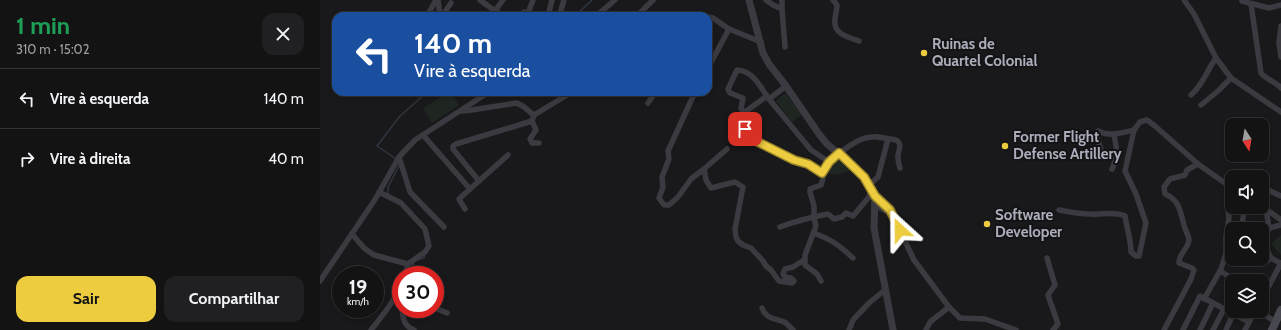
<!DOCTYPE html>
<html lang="pt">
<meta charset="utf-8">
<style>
:root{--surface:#131314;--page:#202022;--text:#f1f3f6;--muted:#9d9ea0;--line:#323234;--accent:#edcc3f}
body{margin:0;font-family:Cabin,sans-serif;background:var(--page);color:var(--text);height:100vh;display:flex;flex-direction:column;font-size:15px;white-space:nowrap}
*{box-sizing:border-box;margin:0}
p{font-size:13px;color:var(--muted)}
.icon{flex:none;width:22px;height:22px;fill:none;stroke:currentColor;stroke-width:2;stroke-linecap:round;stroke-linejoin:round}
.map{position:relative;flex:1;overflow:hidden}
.panel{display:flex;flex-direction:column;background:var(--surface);width:320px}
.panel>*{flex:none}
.banner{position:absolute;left:12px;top:12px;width:380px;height:84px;border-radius:12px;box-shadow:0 2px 6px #0003,0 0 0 1px var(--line);background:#1a4fa0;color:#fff;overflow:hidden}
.needle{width:26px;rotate:169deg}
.controls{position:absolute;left:905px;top:118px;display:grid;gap:8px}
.controls a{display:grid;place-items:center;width:44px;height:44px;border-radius:8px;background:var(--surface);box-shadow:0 2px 6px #0003,0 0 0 1px var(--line);font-size:20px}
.speed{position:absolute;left:12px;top:266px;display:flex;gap:8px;font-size:20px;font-weight:700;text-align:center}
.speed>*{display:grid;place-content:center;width:52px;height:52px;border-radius:50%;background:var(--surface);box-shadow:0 2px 6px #0003,0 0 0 1px var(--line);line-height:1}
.speed small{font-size:10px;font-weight:400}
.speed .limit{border:6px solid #d22;background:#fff;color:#111}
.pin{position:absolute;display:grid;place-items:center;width:34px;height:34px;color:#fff;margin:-17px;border-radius:8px;box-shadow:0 2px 6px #0006}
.me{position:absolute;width:44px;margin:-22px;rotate:336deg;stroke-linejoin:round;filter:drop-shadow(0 0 3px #0008)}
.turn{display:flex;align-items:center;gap:14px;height:84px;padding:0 16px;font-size:18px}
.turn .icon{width:52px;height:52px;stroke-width:2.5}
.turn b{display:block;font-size:28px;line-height:34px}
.round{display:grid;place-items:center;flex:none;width:42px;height:42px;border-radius:12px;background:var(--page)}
.headline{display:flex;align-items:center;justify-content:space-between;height:68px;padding:0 16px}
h1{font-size:24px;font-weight:700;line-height:30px;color:#1e9e55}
.button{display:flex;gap:8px;margin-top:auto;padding:8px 16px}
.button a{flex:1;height:46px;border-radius:12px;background:var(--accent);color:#111;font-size:16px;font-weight:700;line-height:46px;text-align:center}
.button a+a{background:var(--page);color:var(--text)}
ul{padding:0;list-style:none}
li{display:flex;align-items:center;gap:12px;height:60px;padding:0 16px;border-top:1px solid var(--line)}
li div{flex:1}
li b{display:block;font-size:15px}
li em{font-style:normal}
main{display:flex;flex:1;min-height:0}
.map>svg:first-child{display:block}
</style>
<main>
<section class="panel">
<div class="headline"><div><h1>1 min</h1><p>310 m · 15:02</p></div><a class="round"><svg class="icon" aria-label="close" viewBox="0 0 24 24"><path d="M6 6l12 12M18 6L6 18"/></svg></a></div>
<ul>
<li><svg class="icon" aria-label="left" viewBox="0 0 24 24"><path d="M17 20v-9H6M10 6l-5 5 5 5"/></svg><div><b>Vire à esquerda</b></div><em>140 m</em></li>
<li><svg class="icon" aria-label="right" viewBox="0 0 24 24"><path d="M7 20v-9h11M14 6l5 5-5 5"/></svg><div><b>Vire à direita</b></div><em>40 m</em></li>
</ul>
<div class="button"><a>Sair</a><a>Compartilhar</a></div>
</section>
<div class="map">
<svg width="961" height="330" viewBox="0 0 961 330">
<rect width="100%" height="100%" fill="#19191b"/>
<g fill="#1f2621">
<polygon points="129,92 131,92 139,105 112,123 103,108"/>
<polygon points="465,93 482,115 472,122 456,101"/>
<path d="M 519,158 L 532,169 C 526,174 514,175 507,173 Z"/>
<polygon points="961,235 961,255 951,244"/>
</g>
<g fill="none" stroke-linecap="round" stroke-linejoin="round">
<g stroke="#2f353f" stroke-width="1.5">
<polyline points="255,16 272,0"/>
<polyline points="76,159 57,146 80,116 105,94 119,92"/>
<polyline points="68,194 68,187 79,166 78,162"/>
<polyline points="97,260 104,258 105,254"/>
<polyline points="89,275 94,262"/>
</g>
<g stroke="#3a3a40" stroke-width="5.5">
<polyline points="118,0 120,16"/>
<polyline points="160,0 175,11"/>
<polyline points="183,0 175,11 185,16"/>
<polyline points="446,0 453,5 462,9 465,47"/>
<polyline points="462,0 462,9"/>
<path d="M 513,0 L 517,5 C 517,11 514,18 515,24 C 516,35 531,38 539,41"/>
<polyline points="864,0 874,14 896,58 911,78 961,112"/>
<polyline points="922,1 949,8 961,5"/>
<path d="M 931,4 L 941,73 C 945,79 955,81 961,88"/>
<polyline points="241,10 244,0"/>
<polyline points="208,13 213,0"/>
<polyline points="107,16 116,0"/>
<polyline points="122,16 131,3"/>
<polyline points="200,16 204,12 216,16"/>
<polyline points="228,16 232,0"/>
<polyline points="276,16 295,0"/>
<polyline points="317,16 333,0"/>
<polyline points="374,16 385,16"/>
<polyline points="388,17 393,18 409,29 441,42"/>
<polyline points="961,26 959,43 961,57"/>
<polyline points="388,68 409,29"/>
<path d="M 466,86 L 449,99 L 491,150 L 509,162 C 522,151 539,135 558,137 C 564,138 570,139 576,140 C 584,145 577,151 578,158 C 578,161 579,165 580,168"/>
<polyline points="375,92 348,151 349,159 342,177 343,187 339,198 344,205 349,205 358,197 371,179 384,169 386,180 391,188 415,182 423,187 415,229 416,237 418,241 423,245 431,248 443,261 446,266 451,270 459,281 472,283 474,281 471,278 465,277 463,274 465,269 473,267 484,260"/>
<path d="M 871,95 C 883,85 887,70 896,58"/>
<polyline points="447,96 425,112 423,122 424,127 434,140 474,160 488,164 502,173"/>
<polyline points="328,103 336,92"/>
<polyline points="881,105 898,91 911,78"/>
<path d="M 142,111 L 152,110 L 196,103 C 204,105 208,111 214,115"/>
<path d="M 425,112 L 421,109 L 423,98 L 410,93 L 408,89 L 417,70 C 434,71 440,87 449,99"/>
<polyline points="103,135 150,189 139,199 145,209"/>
<polyline points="219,143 212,143 210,139 216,130 212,121 214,115 252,92"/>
<path d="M 781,153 C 781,144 778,143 776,135 L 778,131 C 790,137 801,133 814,130"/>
<polyline points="79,157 90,192 124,227"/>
<polyline points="384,169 407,149"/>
<path d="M 792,169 C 798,156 797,148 794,135"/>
<polyline points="159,181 133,149 133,146 136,144 212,121"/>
<polyline points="549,185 558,177 568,139"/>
<polyline points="150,189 188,155"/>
<polyline points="942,190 946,189 961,196"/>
<polyline points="59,192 81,203 105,229 109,246 105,252 88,264"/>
<polyline points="555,196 570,210 594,260 629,307"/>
<polyline points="554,205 572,214"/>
<polyline points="942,206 961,220"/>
<path d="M 946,208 L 949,229 C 942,238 946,249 951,258"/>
<path d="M 739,210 C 749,212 760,214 770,214 C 782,215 795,211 805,216 C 807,229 811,240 811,252 L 816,256 L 819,256 L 826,223 L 816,194 L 805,171 L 814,130 L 820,122 L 827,120 L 835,126 L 878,164 L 912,188"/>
<path d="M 460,227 C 476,221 492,217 508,214 L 514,219 L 522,217 L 526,213 L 533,216 L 549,197 L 551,188"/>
<polyline points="921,229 925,207"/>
<polyline points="942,230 961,225"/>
<path d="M 494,233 C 512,240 519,245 533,258"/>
<polyline points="32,234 44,248 54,255 88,264 85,275"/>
<polyline points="906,253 906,236 909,218 908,209"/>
<polyline points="727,258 735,285 728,295 738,324 733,330"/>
<polyline points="935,259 943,264 951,258 960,263"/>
<polyline points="900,271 917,281"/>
<polyline points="0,281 56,198 79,157 95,140 169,92"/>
<polyline points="501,281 497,274 485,265 485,255 496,226 494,218 494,206 490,192 490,189 501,185 503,178 502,173 509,162"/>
<polyline points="884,299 901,269 906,253 912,252"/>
<polyline points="942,299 961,263"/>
<polyline points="115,308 127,313"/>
<path d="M 442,308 C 446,320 457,318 466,323 C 468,325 471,328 473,330"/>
<path d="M 82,309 C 83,319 84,326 94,330"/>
<polyline points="906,310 912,294"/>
<polyline points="938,311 956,322"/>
<path d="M 51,330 C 62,316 74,302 81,286"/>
<polyline points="529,330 533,320 549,303 566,289"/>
<polyline points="606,330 610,322 629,307 640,318 665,319 696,330"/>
<path d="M 844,330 L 871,279 L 874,270 L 872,268 L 859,263 C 858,255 868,249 869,240 C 869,236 865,230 864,225 C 860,212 860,200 845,194 L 844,187 L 850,179 L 865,175 L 867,170 L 878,164"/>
<polyline points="863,330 880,296 929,322"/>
<polyline points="880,330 893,303"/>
<polyline points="893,330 904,309"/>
<polyline points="906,330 913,314"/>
<polyline points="925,330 935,311"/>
</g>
<polyline stroke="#3a3a40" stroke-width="7" points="429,0 443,53 449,64 466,86 499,134 507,144 536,168 544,177 555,196 554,228 573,330"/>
<polyline stroke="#484950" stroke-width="8" points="952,330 961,310"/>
</g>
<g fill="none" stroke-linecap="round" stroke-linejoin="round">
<defs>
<polyline id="route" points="425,129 434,140 474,160 488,164 502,173 509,162 519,153 544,177 555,196 570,210 580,230"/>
</defs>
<use href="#route" stroke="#9a8529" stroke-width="10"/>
<use href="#route" stroke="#edcc3f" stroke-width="7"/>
</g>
<g fill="#edcc3f" stroke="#141416" stroke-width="1.5">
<circle cx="604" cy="53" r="4"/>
<circle cx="685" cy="146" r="4"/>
<circle cx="667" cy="224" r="4"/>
</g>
<g text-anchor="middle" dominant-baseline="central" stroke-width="4" stroke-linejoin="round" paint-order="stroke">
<g font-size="15" font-weight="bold" fill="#abaeba" stroke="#141416" text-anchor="start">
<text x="612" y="44">Ruinas de<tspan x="612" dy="17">Quartel Colonial</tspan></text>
<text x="693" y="137">Former Flight<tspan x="693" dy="17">Defense Artillery</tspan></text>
<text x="675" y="215">Software<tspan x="675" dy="17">Developer</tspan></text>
</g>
</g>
</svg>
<div class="controls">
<a><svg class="needle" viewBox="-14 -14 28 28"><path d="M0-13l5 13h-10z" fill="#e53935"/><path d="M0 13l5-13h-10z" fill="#9d9ea0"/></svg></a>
<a><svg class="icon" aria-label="sound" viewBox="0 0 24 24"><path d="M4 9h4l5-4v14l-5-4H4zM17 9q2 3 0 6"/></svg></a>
<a><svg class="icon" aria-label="search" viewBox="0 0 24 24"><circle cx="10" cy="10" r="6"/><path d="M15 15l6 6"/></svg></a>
<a><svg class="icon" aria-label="layers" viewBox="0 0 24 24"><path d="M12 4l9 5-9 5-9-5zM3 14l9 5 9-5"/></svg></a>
</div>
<div class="speed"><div>19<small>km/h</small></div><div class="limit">30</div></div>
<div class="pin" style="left:425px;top:129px;background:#d93025"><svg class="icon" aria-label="arrive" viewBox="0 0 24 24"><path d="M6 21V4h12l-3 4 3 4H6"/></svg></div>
<svg class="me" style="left:580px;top:230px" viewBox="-20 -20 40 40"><path d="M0-17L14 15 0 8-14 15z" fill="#edcc3f" stroke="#fff" stroke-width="4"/></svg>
<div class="banner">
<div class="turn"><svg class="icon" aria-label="left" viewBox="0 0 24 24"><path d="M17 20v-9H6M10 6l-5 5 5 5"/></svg><div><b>140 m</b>Vire à esquerda</div></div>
</div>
</div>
</main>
